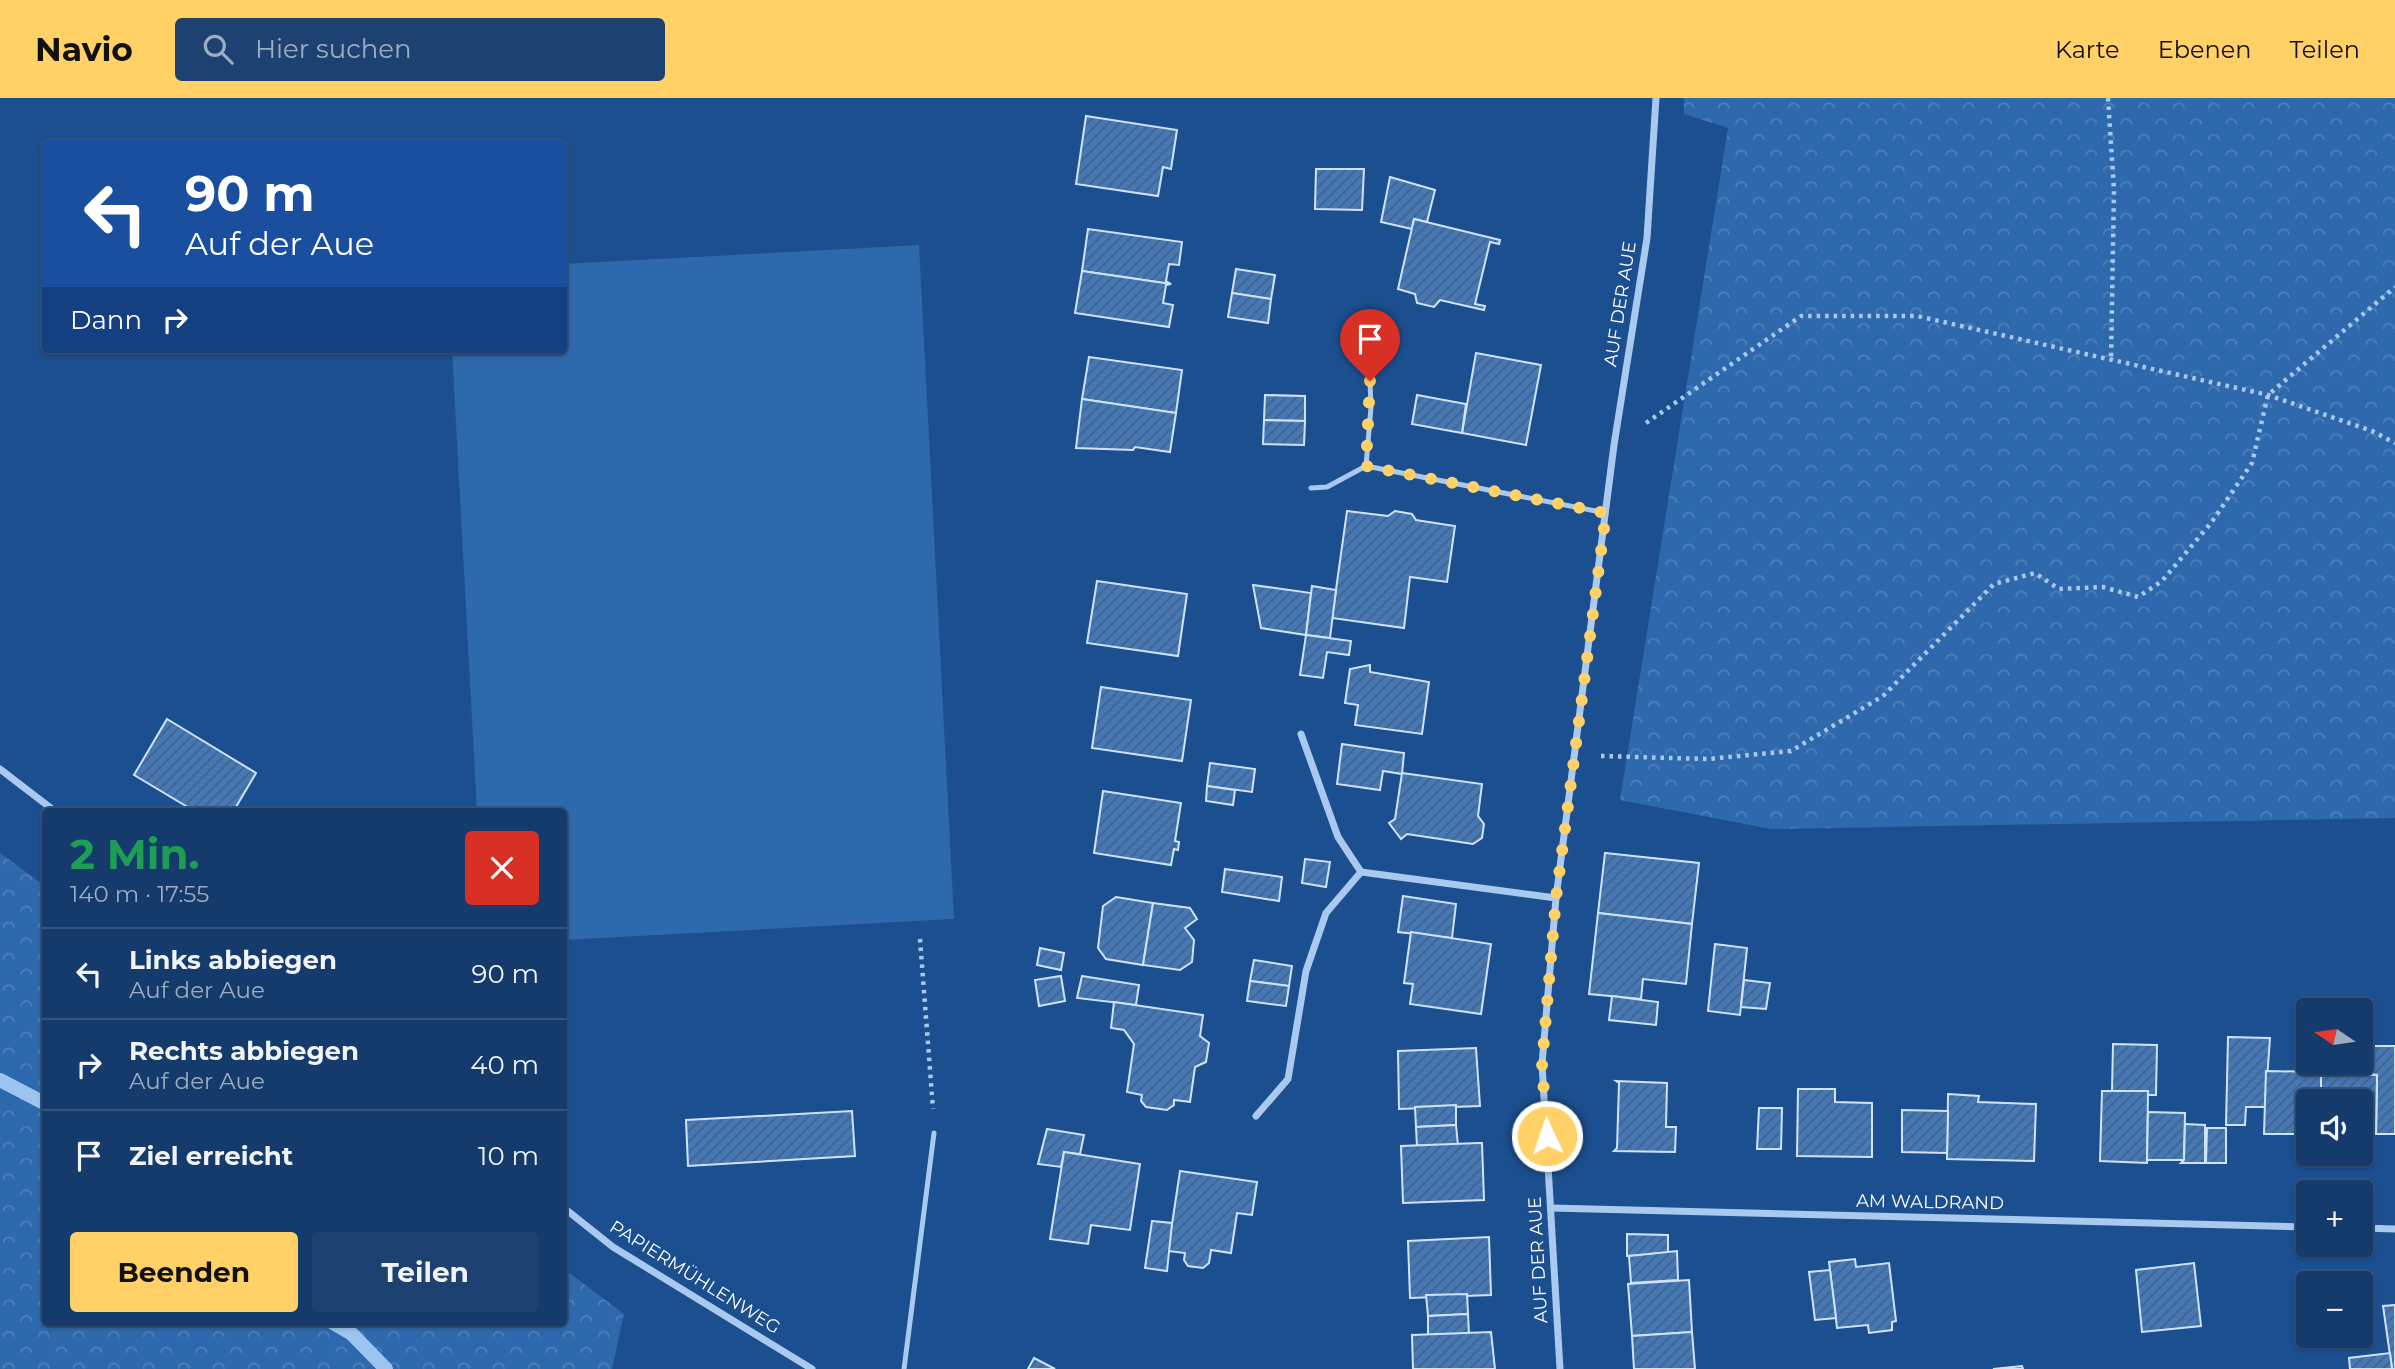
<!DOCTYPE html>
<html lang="de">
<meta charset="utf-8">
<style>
:root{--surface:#143b6b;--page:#1d4271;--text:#f1f3f6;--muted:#9dadc1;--line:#33557e;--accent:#ffd166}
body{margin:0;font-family:Montserrat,sans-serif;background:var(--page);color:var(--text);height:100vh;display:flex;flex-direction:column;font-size:26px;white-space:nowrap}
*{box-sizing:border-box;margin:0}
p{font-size:23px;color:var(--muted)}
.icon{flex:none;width:38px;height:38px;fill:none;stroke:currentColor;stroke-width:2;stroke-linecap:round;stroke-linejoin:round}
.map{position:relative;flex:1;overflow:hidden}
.sheet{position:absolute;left:42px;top:710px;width:525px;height:518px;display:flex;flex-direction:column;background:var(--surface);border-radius:7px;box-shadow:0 2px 5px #0004,0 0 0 2px var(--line)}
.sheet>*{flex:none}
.banner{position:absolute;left:42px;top:42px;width:525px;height:214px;border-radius:7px;box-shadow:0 2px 5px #0004,0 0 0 2px var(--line);background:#1a4fa0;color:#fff;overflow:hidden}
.needle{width:46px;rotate:283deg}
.tools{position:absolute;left:2296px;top:900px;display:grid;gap:14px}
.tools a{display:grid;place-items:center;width:77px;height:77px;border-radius:7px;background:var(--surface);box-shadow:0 2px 5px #0004,0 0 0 2px var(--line);font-size:35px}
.pin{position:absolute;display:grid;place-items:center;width:60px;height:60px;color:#fff;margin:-72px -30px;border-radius:50% 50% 50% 0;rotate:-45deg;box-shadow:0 0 7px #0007}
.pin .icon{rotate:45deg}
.me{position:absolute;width:77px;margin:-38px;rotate:357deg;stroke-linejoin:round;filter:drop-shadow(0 0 5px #0008)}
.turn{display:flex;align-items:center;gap:24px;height:147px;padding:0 28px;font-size:32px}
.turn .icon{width:91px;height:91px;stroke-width:2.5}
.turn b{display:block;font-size:49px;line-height:60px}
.then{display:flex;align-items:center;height:66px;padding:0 28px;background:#0003;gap:14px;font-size:26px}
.round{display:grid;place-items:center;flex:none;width:74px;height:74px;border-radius:7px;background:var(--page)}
.summary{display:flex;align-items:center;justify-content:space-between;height:119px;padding:0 28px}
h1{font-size:42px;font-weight:700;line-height:52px;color:#1e9e55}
.cta{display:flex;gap:14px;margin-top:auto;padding:14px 28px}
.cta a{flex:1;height:80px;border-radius:7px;background:var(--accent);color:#111;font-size:28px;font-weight:700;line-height:80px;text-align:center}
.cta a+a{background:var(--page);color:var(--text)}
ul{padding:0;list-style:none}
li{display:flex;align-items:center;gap:21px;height:91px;padding:0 28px;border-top:2px solid var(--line)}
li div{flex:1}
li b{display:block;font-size:26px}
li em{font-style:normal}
header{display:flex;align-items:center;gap:42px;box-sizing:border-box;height:98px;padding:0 35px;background:var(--accent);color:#111}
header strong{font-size:33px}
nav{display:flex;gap:38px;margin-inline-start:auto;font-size:24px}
.search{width:490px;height:63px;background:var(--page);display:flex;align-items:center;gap:18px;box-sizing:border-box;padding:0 24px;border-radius:7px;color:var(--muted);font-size:26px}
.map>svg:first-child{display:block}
</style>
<header>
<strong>Navio</strong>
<div class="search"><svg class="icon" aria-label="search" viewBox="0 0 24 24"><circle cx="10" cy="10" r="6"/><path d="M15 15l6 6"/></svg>Hier suchen</div>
<nav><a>Karte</a><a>Ebenen</a><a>Teilen</a></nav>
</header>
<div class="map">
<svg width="2395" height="1271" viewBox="0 0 2395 1271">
<defs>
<pattern id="forest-crowns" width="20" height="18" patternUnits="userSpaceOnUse" patternTransform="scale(1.75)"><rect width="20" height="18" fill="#2e69ad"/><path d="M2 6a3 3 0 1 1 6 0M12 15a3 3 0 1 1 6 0" fill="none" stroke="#4d80b9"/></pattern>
<pattern id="building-hatch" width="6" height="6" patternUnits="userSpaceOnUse" patternTransform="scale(1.75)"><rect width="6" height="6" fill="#4478b7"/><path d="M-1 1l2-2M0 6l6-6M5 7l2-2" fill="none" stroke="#486282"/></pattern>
</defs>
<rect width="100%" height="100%" fill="#1b4f8f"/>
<g fill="url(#forest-crowns)">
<polygon points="1684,0 2395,0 2395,720 1771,731 1620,702 1728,30 1684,16"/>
<polygon points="0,755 45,788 46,1225 564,1225 564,1171 624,1216 612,1271 0,1271"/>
</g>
<polygon fill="#2e69ad" points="919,147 954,821 564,842 564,714 477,714 452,252 564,252 564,166"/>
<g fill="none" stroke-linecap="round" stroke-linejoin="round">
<g stroke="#9cc4f0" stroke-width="14">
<polyline points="0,982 46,1006"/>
<polyline points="333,1225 352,1236 386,1271"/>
</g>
</g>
<g fill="url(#building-hatch)" stroke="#cfe3fa" stroke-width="2">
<polygon points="1086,18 1177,32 1171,71 1163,69 1158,98 1076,86"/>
<polygon points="1316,71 1364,71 1362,112 1315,111"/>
<polygon points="1390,79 1435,92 1427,124 1414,121 1412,131 1381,124"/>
<polygon points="1414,121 1500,142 1499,146 1490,144 1475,206 1485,208 1484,212 1440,202 1434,209 1417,205 1415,196 1398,191"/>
<polygon points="1088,131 1182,144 1179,167 1169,166 1166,183 1171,186 1082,173"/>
<polygon points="1236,171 1275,177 1271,201 1232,195"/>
<polygon points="1082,173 1171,186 1166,187 1163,205 1173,207 1169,229 1075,215"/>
<polygon points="1232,195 1271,201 1268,225 1228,219"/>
<polygon points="1476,255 1541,267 1526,347 1462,335"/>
<polygon points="1089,259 1182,272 1176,315 1082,301"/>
<polygon points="1265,297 1305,298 1305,323 1264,322"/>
<polygon points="1417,297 1466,306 1462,335 1412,326"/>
<polygon points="1082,301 1176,315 1170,354 1135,349 1133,352 1076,350"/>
<polygon points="1264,322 1305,323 1304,347 1263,346"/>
<polygon points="1347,413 1388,418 1395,413 1412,416 1416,422 1455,428 1447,484 1410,479 1404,530 1332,520"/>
<polygon points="1097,483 1187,496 1178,558 1087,545"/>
<polygon points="1253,487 1311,495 1306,537 1261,530"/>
<polygon points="1312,488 1336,492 1330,540 1306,537"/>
<polygon points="1306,537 1351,543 1349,557 1327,554 1323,580 1300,577"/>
<polygon points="1370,567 1370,574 1429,584 1422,636 1355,627 1358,607 1345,605 1350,571"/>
<polygon points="1101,589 1191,602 1182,663 1092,650"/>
<polygon points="167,621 256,675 233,714 196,714 134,677"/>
<polygon points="1342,646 1404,655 1402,676 1383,673 1380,692 1337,686"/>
<polygon points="1210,665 1255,671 1252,694 1207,688"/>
<polygon points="1402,675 1482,686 1478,718 1484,726 1482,740 1473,746 1407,736 1401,741 1389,725 1395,721"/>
<polygon points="1207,688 1235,692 1233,707 1206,703"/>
<polygon points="1103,693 1181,705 1175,743 1179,744 1178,752 1174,751 1171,767 1094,755"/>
<polygon points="1605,755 1699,765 1692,826 1598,815"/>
<polygon points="1305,761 1330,764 1326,789 1302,785"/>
<polygon points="1225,771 1282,779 1279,803 1222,794"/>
<polygon points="1403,798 1456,806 1452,840 1398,834"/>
<polygon points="1116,799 1153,805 1143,867 1106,861 1098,850 1103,808"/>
<polygon points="1153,805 1190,810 1197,821 1185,830 1194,842 1192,864 1180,872 1143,867"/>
<polygon points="1598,815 1692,826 1686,886 1643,881 1641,901 1589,896"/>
<polygon points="1411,834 1491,846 1481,916 1410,906 1413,886 1404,885"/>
<polygon points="1715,846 1747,850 1740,917 1708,913"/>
<polygon points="1040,850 1064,855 1061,872 1037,867"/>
<polygon points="1254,862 1292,868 1289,888 1250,883"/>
<polygon points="1061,878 1065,903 1039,908 1035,882"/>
<polygon points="1082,878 1139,887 1136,907 1077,900"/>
<polygon points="1744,882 1770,885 1766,911 1741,909"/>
<polygon points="1250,883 1289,888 1286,908 1247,903"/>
<polygon points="1612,898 1658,904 1656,927 1609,922"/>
<polygon points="1114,904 1203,917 1200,938 1209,945 1206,964 1195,969 1190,1004 1174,1002 1174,1007 1167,1012 1146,1009 1141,1003 1142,997 1127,994 1134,946 1124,932 1111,930"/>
<polygon points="2228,939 2270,940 2265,1009 2246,1009 2245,1027 2226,1027"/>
<polygon points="2113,946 2157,947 2156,997 2148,997 2148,993 2112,993"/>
<polygon points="2367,948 2395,948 2395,1036 2376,1036 2377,977 2367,976"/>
<polygon points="1476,950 1480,1008 1399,1011 1398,953"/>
<polygon points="2266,973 2322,974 2321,1003 2308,1003 2308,1036 2264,1036"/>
<polygon points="2321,975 2377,977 2376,1036 2361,1036 2361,1003 2321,1003"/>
<polygon points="1616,983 1667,985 1666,1029 1676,1029 1675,1054 1614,1053 1617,1050 1619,985"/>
<polygon points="1798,991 1835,991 1835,1004 1872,1005 1872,1059 1797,1058"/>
<polygon points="2102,993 2148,993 2147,1065 2100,1063"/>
<polygon points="1948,996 1979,998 1978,1004 2036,1006 2034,1063 1947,1061"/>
<polygon points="1456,1007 1456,1027 1416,1029 1415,1009"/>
<polygon points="1759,1010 1782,1010 1781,1051 1757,1051"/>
<polygon points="1902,1012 1948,1013 1947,1055 1902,1054"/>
<polygon points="852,1013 855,1058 688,1068 686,1022"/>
<polygon points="2148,1014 2185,1015 2184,1062 2147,1062"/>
<polygon points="2185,1026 2205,1027 2205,1065 2181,1065 2184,1062"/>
<polygon points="1456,1027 1458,1048 1417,1049 1416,1029"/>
<polygon points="2207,1030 2226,1030 2226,1065 2206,1065"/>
<polygon points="1047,1031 1084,1037 1080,1056 1064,1054 1061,1069 1038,1066"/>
<polygon points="1479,1045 1482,1045 1484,1102 1403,1105 1401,1048"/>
<polygon points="1064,1054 1140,1066 1130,1132 1091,1127 1088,1146 1050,1141"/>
<polygon points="1180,1073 1257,1084 1252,1117 1237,1115 1231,1155 1211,1152 1209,1165 1203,1170 1188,1168 1184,1162 1185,1155 1168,1153"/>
<polygon points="1152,1123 1172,1125 1167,1173 1145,1170"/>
<polygon points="1627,1136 1668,1137 1668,1156 1627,1158"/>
<polygon points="1489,1139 1491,1197 1410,1200 1408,1143"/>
<polygon points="1677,1153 1678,1182 1631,1185 1629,1158"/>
<polygon points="1855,1161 1856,1169 1889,1165 1896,1223 1892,1224 1892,1232 1869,1235 1868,1227 1837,1230 1829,1164"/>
<polygon points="2194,1165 2201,1228 2142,1234 2136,1172"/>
<polygon points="1830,1172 1836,1220 1815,1222 1809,1174"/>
<polygon points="1689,1182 1692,1234 1632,1238 1628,1186"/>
<polygon points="1467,1196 1468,1216 1428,1218 1426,1197"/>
<polygon points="2395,1207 2395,1271 2392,1271 2383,1208"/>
<polygon points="1468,1216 1469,1237 1428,1238 1428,1218"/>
<polygon points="1491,1234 1495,1271 1413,1271 1412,1237"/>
<polygon points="1692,1234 1695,1271 1634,1271 1632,1238"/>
<polygon points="2390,1255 2392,1271 2350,1271 2349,1260"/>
<polygon points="1034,1260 1055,1271 1028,1271"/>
<polygon points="2022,1268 2023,1271 1993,1271"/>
</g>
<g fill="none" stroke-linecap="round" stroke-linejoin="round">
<g stroke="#a9c9ee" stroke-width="4.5" stroke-dasharray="3.5 5" stroke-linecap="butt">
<polyline points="2108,0 2114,92 2111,263"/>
<polyline points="1646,325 1801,218 1917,218 2268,297 2372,333 2395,345"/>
<polyline points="1601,658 1708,661 1791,653 1883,598 1994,486 2035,475 2059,491 2103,489 2138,499 2162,483 2211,425 2252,365 2268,297 2395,189"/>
<polyline points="920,841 933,1011"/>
</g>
<g stroke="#a9c9ee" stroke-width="5">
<polyline points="1348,238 1369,257 1371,309 1366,368 1606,415"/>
<polyline points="1311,390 1327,389 1366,368"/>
<polyline points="904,1271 934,1035"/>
</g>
<g stroke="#a9c9ee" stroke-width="7">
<polyline points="1301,636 1338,739 1361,774 1556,800"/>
<polyline points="0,671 56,714"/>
<polyline points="1256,1018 1288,981 1306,873 1326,815 1361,774"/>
<polyline points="564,1110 613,1149 812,1271"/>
<polyline points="1551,1110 2308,1129"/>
<polyline points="2361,1130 2395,1131"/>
<polyline points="1560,1271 1542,966 1556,800 1614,347 1647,140 1656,0"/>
</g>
</g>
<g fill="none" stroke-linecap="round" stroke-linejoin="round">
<polyline stroke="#ffd166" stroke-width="12" stroke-dasharray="0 21.6" points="1370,283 1366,368 1606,415 1556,800 1542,966 1547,1038"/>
</g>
<g text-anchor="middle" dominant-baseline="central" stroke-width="6" stroke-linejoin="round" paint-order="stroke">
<g font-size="18" fill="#fff" stroke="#1b4f8f">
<text transform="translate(1620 206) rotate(-81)">AUF DER AUE</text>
<text transform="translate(1930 1104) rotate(1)">AM WALDRAND</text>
<text transform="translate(1538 1162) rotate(-93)">AUF DER AUE</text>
<text transform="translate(695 1179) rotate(32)">PAPIERMÜHLENWEG</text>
</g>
</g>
</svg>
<div class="tools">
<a><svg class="needle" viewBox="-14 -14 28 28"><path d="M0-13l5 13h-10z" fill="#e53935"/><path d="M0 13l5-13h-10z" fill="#9dadc1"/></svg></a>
<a><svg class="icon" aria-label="sound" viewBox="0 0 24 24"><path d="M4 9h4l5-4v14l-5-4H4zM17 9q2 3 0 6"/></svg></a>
<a>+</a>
<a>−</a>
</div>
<div class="pin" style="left:1370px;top:283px;background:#d93025"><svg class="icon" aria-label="arrive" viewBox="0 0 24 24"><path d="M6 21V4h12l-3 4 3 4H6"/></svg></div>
<svg class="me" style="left:1547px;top:1038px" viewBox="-20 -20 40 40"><circle r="17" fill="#ffd166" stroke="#fff" stroke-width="3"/><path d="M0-11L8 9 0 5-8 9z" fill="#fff"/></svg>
<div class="banner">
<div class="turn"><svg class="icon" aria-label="left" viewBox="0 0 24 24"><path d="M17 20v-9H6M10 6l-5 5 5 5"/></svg><div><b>90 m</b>Auf der Aue</div></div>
<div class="then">Dann<svg class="icon" aria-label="right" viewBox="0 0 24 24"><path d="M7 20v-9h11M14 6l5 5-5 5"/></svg></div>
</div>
<section class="sheet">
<div class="summary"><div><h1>2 Min.</h1><p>140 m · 17:55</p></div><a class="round" style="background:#d93025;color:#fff"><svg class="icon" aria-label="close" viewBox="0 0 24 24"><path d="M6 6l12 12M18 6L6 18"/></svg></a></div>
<ul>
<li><svg class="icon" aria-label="left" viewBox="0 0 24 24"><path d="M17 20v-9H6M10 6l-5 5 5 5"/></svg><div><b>Links abbiegen</b><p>Auf der Aue</p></div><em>90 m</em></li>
<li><svg class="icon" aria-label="right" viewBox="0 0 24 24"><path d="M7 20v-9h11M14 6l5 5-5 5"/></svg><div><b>Rechts abbiegen</b><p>Auf der Aue</p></div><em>40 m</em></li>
<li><svg class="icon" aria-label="arrive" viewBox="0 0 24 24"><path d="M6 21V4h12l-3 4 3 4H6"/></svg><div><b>Ziel erreicht</b></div><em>10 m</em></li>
</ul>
<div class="cta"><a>Beenden</a><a>Teilen</a></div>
</section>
</div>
